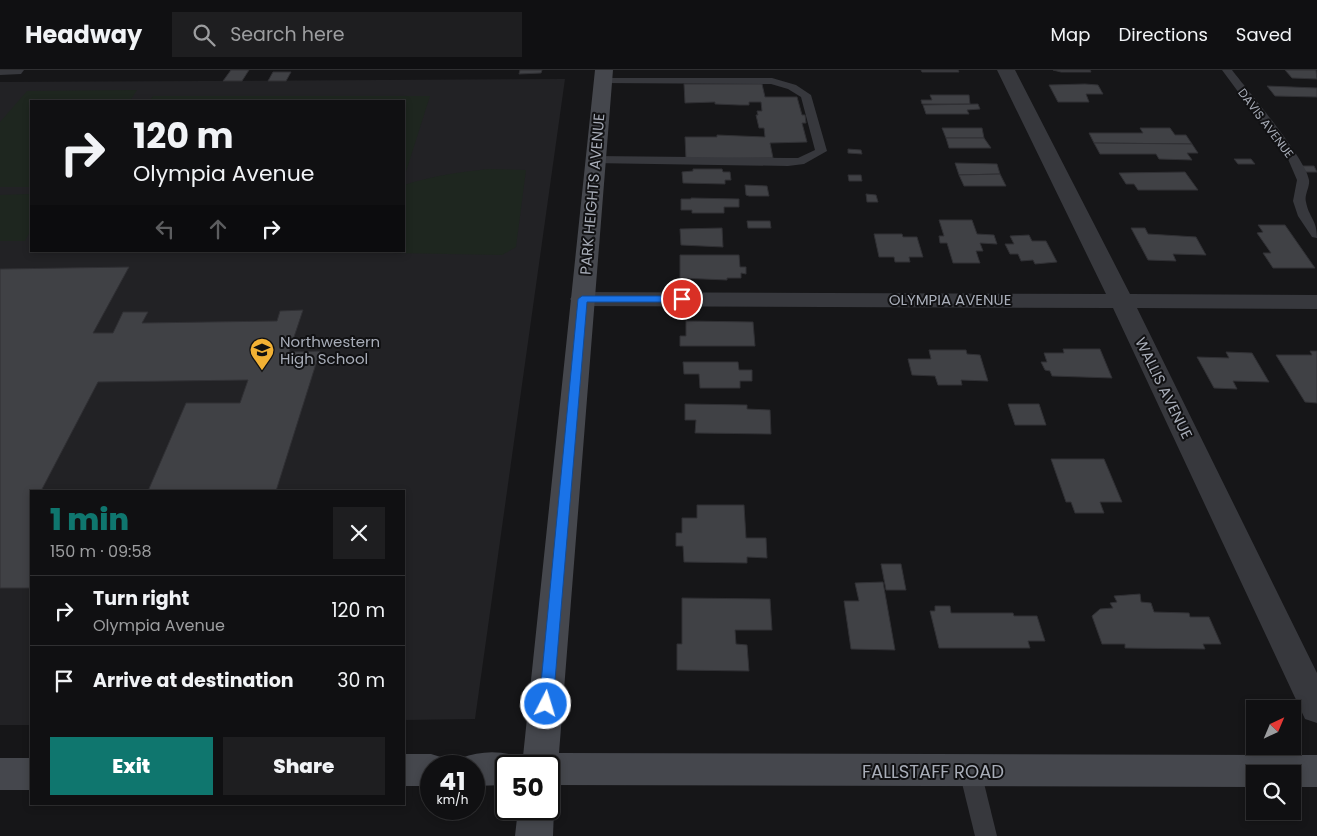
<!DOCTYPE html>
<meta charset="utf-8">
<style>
:root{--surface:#101012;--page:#1e1e20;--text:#f1f3f6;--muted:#9c9d9f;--line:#303032;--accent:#0f766e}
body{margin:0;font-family:Poppins,sans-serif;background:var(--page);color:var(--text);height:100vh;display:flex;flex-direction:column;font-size:19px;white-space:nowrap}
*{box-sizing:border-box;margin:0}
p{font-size:16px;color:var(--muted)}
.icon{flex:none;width:28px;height:28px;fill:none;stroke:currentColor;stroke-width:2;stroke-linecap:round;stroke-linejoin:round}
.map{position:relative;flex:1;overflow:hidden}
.drawer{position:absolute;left:30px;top:420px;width:375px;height:315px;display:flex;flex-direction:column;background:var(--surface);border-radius:0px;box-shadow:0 2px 8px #0003,0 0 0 1px var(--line)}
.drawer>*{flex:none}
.top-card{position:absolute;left:30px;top:30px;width:375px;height:152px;border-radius:0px;box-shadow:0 2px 8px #0003,0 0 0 1px var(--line);background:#101012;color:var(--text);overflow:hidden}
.needle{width:32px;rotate:44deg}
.controls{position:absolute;left:1246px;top:630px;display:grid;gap:10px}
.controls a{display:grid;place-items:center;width:55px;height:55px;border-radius:0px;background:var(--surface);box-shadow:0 2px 8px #0003,0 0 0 1px var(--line);font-size:25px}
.speed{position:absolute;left:420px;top:685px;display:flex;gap:10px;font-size:25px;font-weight:700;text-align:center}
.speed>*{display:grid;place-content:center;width:65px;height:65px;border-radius:50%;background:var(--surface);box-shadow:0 2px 8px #0003,0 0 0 1px var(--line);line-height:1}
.speed small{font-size:12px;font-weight:400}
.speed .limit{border:2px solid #111;border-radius:8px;background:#fff;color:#111}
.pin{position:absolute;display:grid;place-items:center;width:42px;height:42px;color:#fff;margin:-21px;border:2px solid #fff;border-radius:50%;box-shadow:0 1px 5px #0007}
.me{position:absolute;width:55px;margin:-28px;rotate:5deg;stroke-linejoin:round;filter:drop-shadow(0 0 4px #0008)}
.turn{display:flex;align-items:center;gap:18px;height:105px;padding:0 20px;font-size:22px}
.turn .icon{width:65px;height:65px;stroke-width:2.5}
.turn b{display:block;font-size:35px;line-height:42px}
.lanes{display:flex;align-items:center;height:48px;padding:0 20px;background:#0003;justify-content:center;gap:25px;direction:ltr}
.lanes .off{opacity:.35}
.round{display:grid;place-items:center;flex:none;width:52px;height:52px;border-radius:0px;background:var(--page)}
.headline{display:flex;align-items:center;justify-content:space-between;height:85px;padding:0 20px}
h1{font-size:30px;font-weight:800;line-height:38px;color:var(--accent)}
.action{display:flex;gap:10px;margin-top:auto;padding:10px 20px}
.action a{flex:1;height:58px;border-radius:0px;background:var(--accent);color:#fff;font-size:20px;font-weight:800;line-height:58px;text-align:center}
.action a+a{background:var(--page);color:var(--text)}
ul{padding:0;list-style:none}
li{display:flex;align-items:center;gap:15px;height:70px;padding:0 20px;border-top:1px solid var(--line)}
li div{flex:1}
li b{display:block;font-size:19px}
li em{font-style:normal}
header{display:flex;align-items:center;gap:30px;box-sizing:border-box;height:70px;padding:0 25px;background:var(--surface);border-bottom:1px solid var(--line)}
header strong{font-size:24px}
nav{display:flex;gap:28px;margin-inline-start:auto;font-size:18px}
.search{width:350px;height:45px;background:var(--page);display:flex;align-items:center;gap:12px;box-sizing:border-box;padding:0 18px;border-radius:0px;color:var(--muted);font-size:19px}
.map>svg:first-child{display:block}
</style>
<header>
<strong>Headway</strong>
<div class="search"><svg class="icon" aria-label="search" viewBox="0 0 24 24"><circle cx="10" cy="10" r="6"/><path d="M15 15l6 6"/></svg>Search here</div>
<nav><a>Map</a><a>Directions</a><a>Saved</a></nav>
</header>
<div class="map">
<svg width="1317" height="766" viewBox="0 0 1317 766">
<rect width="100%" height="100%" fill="#161618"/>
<path fill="#222225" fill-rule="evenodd" d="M 565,9 L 475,649 L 404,650 L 404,421 L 31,421 L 31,655 L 0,655 L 0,12 ZM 31,31 L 404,31 L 404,181 L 31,181 Z"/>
<g fill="#1e261f">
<polygon points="137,20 130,31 31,31 31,117 0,117 0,52 27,21"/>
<polygon points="153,26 430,26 404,108 404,31 149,31"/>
<path d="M 489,99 L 526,100 L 516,177 L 502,185 L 337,182 L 404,181 L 404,115 C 432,106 459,102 489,99 Z"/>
<polygon points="31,124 31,160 25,171 0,171 0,125"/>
</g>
<g fill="#404145" stroke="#303034">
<polygon points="231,0 249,0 242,11 223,11"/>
<polygon points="520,0 542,0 541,3 519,4"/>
<polygon points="921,0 958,0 959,2 922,2"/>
<polygon points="1053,0 1090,0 1091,2 1061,2"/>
<polygon points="1285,0 1316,0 1317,9 1292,8"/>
<polygon points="273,2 291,2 286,11 268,11"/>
<polygon points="684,14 762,14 765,27 797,27 802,45 805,45 806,53 802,53 807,72 770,73 773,88 686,89 685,67 717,67 717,65 765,67 764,58 759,58 756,45 758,45 757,41 762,41 761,32 749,32 749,35 739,35 715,34 715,32 685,33"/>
<polygon points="1085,14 1098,15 1103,24 1086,24 1089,32 1058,32 1049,15"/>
<polygon points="1267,16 1317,18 1317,27 1275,26"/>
<polygon points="930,25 969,25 970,34 922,34 921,30 932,30"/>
<polygon points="978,34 980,39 967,40 969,44 926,44 923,35"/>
<polygon points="942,58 982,58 984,68 946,68"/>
<polygon points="1140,58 1170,58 1175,65 1186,65 1192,74 1094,73 1089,63 1143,63"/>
<polygon points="946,68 984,68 991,78 949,78"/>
<polygon points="1094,73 1192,74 1198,83 1187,83 1192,90 1159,89 1156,84 1100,84"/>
<polygon points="848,79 861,80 862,84 848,83"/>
<polygon points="1234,89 1251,89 1255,94 1238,94"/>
<polygon points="955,93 997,94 1000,104 959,105"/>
<polygon points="1301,96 1314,96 1317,102 1306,102"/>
<polygon points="693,99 722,99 723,102 730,102 731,110 725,110 725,114 683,113 682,102 693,101"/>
<polygon points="1185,102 1198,120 1138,120 1134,114 1126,114 1119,103"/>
<polygon points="1000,104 1006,116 964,116 959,105"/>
<polygon points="848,105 861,105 862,111 849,111"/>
<polygon points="745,115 767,116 769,126 749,126 746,125"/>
<polygon points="866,124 876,125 878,132 867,132"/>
<polygon points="691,128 739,129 739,137 724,137 724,143 692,143 692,140 681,140 681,129 691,129"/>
<polygon points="939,150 972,150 977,164 994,165 997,174 980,173 983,181 976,181 980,193 953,193 947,173 940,173 939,166 944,166"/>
<polygon points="747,151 770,151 771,158 748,158"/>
<polygon points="1258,155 1285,155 1315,198 1273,198 1263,183 1271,183 1257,163 1263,162"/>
<polygon points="722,158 723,177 681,175 680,159"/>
<polygon points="1131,158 1145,158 1148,164 1196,167 1206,185 1173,184 1176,191 1148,190"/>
<polygon points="874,164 902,164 903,167 917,167 923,187 909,187 910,192 895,192 894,187 879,187"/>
<polygon points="1029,165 1032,171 1046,171 1057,192 1035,194 1033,190 1021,191 1018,184 1010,184 1005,174 1014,174 1010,166"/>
<polygon points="680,185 739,185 740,197 746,197 746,204 741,203 741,208 727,208 727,210 680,208"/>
<polygon points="129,197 93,263 113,263 123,242 148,242 142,253 277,251 280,241 303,240 289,282 320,281 276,421 148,421 186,333 240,333 248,310 98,312 41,421 31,421 31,518 0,518 0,199"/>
<polygon points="686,251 753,252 755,276 680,276 680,266 686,266"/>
<polygon points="1063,279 1100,279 1112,308 1052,306 1050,301 1045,300 1041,292 1047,292 1044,283 1064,283"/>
<polygon points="929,280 966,280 967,284 980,285 988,311 961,310 962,315 938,315 935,306 912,305 908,289 931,289"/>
<polygon points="1310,281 1317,281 1317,333 1305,332 1276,285 1312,285"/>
<polygon points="1226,282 1252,283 1269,312 1233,311 1237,319 1214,318 1197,287 1229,288"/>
<polygon points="683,292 738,292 739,300 752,300 752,311 740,311 740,318 700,318 699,304 684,304"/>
<polygon points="685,334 747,335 747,339 770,340 771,364 695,363 696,350 685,350"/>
<polygon points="1008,334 1039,334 1046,355 1015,355"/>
<polygon points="1051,389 1104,389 1122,432 1100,432 1104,443 1075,443 1071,432 1066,432"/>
<polygon points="697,435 744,435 746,468 766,468 767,488 747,487 747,493 684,492 683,476 676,476 676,463 682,463 682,448 697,448"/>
<polygon points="881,494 901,494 906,520 886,520"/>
<polygon points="883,512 895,580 851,579 844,531 859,531 855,513"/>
<polygon points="1140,524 1141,532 1151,533 1154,542 1189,543 1190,547 1209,547 1221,574 1203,574 1205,579 1125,578 1125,574 1102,574 1092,546 1100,539 1113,538 1110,533 1117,532 1114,526"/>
<polygon points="682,528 770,529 772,560 735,560 736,574 747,575 749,601 677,600 677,574 682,574"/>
<polygon points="935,536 950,536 951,543 1013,543 1014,546 1037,546 1045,571 1028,571 1030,578 939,578 930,541 935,541"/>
</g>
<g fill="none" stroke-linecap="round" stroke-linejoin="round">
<g fill="#37383d" fill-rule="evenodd">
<path d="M 1222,0 L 1232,0 C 1248,21 1306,89 1309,110 C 1310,117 1304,125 1306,132 C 1309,148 1317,149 1317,168 L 1312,167 L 1298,146 L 1293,131 L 1297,110 L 1288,89 Z"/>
<polygon points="603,8 772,8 796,15 811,25 827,81 804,94 788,96 591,93 589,90 595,86 788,88 798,88 815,80 801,27 788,19 771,14 599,13 598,11 599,9"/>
<polygon points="970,691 977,694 981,701 997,766 975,766 959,701 963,694"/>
</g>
<g fill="#37383d" fill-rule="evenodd">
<polygon points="0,0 24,0 21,4 0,5"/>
<polygon points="997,0 1015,0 1130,224 1317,225 1317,239 1137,238 1317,603 1317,653 1305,649 1113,238 582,236 574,234 570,229 574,224 582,222 1106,224"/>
</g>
<g fill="#45474d" fill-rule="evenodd">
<path d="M 595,0 L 613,0 L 559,683 L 1317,685 L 1317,717 L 1292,717 L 1292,704 L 1255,704 L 1255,717 L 549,715 L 549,696 L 506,696 L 506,715 L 474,716 L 474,696 L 458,696 L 461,688 C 480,681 500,680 519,687 L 522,696 Z"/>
<polygon points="404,684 431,684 444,688 447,696 431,696 431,716 404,716"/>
<rect x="0" y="688" width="31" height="32"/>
<polygon points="549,727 554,739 553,766 515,766 518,739 549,739"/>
</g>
</g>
<polygon fill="#1a73e8" stroke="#114b97" points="582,226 682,226 687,229 682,232 587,232 553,634 551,638 546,640 541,638 539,634 578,229"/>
<defs>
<symbol id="school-pin" viewBox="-11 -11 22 30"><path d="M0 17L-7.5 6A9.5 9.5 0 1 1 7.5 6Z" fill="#f2b134" stroke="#111113"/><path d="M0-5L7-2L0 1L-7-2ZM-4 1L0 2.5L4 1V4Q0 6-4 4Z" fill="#111"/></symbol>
</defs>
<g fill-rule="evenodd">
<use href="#school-pin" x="248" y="266" width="28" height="38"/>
</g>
<g text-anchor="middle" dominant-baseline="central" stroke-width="4" stroke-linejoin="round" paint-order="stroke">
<g font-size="12" fill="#a8adb8" stroke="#111113">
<text transform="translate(1266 53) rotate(53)">DAVIS AVENUE</text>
</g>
<g font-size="15" fill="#a8adb8" stroke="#111113">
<text transform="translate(592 124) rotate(-85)">PARK HEIGHTS AVENUE</text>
<text x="950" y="229">OLYMPIA AVENUE</text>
<text transform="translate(1164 318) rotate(64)">WALLIS AVENUE</text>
</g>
<g font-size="15" fill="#a8adb8" stroke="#111113" text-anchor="start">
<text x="280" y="271">Northwestern<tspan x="280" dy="17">High School</tspan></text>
</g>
<g font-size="18" fill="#a8adb8" stroke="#111113">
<text x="933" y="701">FALLSTAFF ROAD</text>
</g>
</g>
</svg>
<div class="controls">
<a><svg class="needle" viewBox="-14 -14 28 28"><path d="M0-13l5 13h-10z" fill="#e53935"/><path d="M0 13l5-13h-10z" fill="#9c9d9f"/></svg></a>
<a><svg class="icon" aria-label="search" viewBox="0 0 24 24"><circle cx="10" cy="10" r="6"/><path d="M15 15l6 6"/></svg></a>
</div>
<div class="speed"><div>41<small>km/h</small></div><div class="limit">50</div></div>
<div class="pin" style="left:682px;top:229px;background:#d93025"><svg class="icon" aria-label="arrive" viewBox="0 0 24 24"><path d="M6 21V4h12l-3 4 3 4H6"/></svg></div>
<svg class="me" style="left:546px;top:634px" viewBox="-20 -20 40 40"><circle r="17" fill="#1a73e8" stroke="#fff" stroke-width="3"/><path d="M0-11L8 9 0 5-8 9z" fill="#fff"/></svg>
<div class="top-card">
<div class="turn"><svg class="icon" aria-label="right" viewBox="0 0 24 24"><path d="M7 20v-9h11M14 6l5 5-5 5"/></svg><div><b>120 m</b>Olympia Avenue</div></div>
<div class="lanes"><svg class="icon off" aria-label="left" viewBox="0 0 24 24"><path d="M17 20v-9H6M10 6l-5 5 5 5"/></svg><svg class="icon off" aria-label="ahead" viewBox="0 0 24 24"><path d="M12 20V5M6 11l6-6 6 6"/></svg><svg class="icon" aria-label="right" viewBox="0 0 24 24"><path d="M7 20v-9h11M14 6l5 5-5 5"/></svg></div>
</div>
<section class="drawer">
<div class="headline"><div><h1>1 min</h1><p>150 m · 09:58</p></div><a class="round"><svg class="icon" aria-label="close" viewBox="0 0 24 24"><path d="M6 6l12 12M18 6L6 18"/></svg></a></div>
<ul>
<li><svg class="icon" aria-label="right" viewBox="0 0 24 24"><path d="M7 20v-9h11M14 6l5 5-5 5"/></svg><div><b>Turn right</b><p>Olympia Avenue</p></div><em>120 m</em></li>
<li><svg class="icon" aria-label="arrive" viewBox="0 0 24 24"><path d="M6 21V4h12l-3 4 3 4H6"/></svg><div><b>Arrive at destination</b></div><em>30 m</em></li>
</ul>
<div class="action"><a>Exit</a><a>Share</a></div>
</section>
</div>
